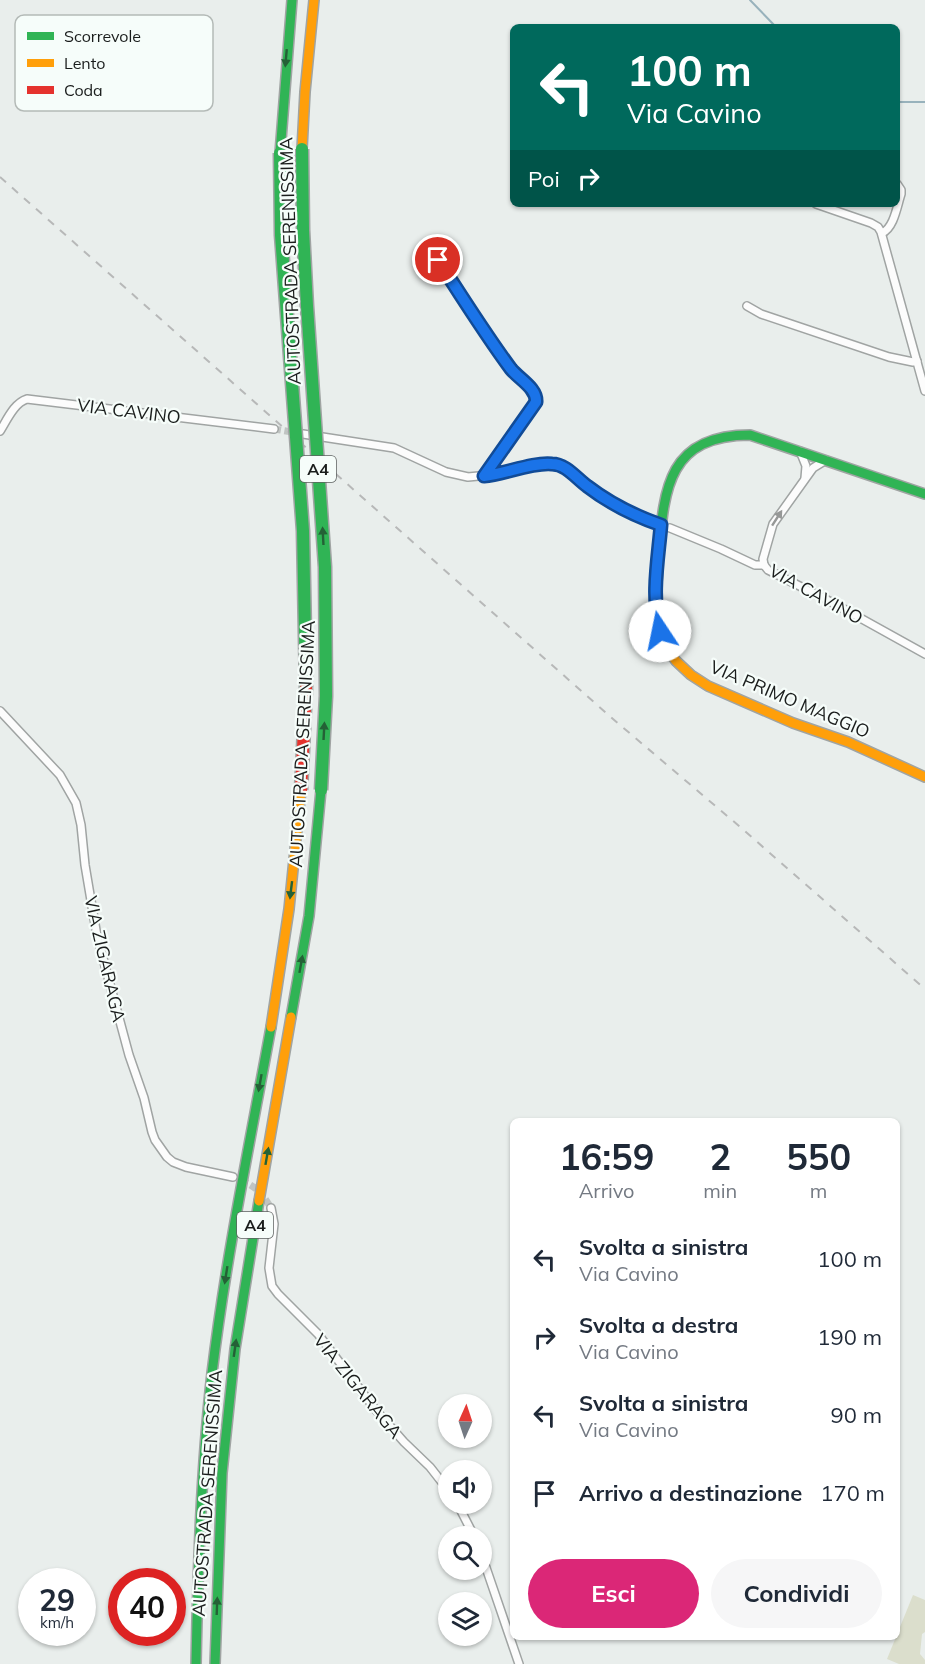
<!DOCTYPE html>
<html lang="it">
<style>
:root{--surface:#fff;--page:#f6f6f7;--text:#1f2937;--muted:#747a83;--accent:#db2777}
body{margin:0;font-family:Mulish,sans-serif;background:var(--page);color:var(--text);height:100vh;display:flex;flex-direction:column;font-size:22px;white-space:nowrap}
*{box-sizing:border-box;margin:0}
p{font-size:20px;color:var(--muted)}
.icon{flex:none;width:33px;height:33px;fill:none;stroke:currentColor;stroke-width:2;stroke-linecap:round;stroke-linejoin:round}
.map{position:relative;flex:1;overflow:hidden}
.drawer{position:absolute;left:510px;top:1118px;width:390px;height:522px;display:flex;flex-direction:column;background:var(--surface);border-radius:9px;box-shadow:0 2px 4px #0004}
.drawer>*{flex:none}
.guide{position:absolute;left:510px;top:24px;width:390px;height:183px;border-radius:9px;box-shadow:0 2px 4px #0004;background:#00695c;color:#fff;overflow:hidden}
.needle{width:39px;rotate:3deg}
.controls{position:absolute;left:438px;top:1394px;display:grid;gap:12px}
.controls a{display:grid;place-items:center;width:54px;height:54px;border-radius:50%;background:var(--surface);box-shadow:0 2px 4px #0004;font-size:30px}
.speed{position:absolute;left:18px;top:1568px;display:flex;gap:12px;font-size:30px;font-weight:700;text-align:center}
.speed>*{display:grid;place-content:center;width:78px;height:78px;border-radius:50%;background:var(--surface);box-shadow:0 2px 4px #0004;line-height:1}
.speed small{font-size:15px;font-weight:400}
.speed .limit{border:9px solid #d22;background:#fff;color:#111}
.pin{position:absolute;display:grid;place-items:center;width:51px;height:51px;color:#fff;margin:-26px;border:3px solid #fff;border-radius:50%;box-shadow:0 2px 6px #0007}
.me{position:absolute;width:66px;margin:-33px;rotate:349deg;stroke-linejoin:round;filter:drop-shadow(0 0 4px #0008)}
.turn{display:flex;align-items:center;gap:21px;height:126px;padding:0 18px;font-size:27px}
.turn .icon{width:78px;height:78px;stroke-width:2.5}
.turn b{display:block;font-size:42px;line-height:51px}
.then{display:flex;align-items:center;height:57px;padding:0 18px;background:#0003;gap:12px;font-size:22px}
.eta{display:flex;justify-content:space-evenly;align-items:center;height:102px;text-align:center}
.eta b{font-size:36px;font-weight:700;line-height:42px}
.cta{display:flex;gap:12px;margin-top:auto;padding:12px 18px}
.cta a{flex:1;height:69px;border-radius:36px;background:var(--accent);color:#fff;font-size:24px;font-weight:700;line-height:69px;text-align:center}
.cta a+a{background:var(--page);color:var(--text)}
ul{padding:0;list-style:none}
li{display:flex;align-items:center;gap:18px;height:78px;padding:0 18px}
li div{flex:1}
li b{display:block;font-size:22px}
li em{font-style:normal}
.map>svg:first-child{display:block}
</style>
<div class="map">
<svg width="925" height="1664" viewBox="0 0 925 1664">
<rect width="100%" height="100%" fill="#e9eeec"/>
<polygon fill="#dbdecc" points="913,1595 925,1600 925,1632 922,1634 920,1654 925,1660 925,1664 899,1664 887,1659"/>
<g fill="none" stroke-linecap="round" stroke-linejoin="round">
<g stroke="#98b2bc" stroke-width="2">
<polyline points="750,0 776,27"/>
<polyline points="897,102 925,102"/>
</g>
<g stroke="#c0c4c2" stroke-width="7" stroke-dasharray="7 3.5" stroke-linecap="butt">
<polyline points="274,429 298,433"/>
<path d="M 241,1180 C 259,1189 261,1192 271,1208"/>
</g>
<defs>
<g id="street">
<polyline points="816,204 871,223 878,227 881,232 925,391"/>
<path d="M 882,233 C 894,228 897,206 901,194 L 901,190 L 897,184"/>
<path d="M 438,260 C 462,297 485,334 511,369 C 519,379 537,388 536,402 L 484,476"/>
<polyline points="747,306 761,314 889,357 913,362 917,361"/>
<path d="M 0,431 C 7,420 14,403 27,399 L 274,429"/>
<polyline points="303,434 394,448 446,472 468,477 489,475 540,465 554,464 563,467 587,486 629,512 661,525"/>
<polyline points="800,451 806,466 805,478"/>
<polyline points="670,528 721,549 755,565 764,565"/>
<polyline points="764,565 768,570 835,604 925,654"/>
<polyline points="764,565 763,559 773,524 813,468 826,460"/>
<polyline points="0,711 60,775 76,803 81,825 85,865 97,936 129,1055 144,1098 152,1132 155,1140 167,1157 173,1162 186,1167 233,1177"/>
<polyline points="271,1208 274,1224 269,1268 272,1286 278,1294 318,1334 375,1409 404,1442 430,1467 448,1490"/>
<polyline points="457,1503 474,1536"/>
<polyline points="482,1556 519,1664"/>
</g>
<g id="fast">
<polyline points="280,153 292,0"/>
<path d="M 658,560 C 664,493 665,435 750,435 L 925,494"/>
<polyline points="291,1017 309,916 321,790"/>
<path d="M 196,1664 C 198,1567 201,1469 212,1373 C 226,1257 250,1142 271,1027"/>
<polyline points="215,1664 222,1473 235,1349 259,1201"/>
</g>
<g id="slow">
<polyline points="302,149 305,92 314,0"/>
<polyline points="658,560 656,603 659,627 668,650 676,661 691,675 708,686 793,723 848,742 925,777"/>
<polyline points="271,1027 289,909 301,790"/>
<polyline points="259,1201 291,1017"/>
</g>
</defs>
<use href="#street" stroke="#a0a4a3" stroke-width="10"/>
<use href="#fast" stroke="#a0a4a3" stroke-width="12"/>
<use href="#slow" stroke="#a0a4a3" stroke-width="12"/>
<use href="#street" stroke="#fcfcfc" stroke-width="7"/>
<use href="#fast" stroke="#30b455" stroke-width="9"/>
<use href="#slow" stroke="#ff9f0a" stroke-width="9"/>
<polyline stroke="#b7b8b8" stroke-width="2" stroke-dasharray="8 8" stroke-linecap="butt" points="0,177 613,719 739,826 925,989"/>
<defs>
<g id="fast-bridge">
<polyline points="302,149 303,230 307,306 325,567 326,696 321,790"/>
<polyline points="280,153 281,235 303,531 306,688"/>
</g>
<polyline id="jam-bridge" points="301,790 306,688"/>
</defs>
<use href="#fast-bridge" stroke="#a0a4a3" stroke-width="15" stroke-linecap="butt"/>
<use href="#jam-bridge" stroke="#a0a4a3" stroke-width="15" stroke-linecap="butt"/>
<use href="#fast-bridge" stroke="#30b455" stroke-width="12"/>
<use href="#jam-bridge" stroke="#e5322d" stroke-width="12"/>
</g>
<defs><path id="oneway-solid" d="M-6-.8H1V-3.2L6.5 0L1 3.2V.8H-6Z" transform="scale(1.5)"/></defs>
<g fill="#246136">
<use href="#oneway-solid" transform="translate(286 58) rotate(95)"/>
<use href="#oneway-solid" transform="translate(323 536) rotate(-93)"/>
<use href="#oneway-solid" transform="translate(324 731) rotate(-87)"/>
<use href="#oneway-solid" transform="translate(291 890) rotate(97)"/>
<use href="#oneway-solid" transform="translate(301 964) rotate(-80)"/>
<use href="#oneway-solid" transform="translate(260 1083) rotate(100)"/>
<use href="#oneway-solid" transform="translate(267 1156) rotate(-80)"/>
<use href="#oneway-solid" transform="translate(226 1275) rotate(99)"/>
<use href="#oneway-solid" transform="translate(235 1348) rotate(-82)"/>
<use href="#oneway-solid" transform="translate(217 1606) rotate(-88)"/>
</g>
<use fill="#969897" href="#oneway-solid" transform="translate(777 518) rotate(-57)"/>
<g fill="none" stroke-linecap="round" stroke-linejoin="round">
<defs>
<path id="route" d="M 438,260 C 462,297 485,334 511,369 C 519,379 537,388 536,402 L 484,476 C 505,474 532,462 552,464 C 566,464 576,478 587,486 C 609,503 635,516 661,525 C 658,560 651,596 660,631"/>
</defs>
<use href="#route" stroke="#114b97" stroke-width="15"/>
<use href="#route" stroke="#1a73e8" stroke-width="10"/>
</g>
<g text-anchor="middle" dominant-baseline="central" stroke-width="4.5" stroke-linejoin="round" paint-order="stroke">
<g fill="#f6fdfa" stroke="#5c605f" stroke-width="1.5">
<rect x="300" y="456" width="36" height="26" rx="4.5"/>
<rect x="237" y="1212" width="36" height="26" rx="4.5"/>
</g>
<g font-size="16" font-weight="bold" fill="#1a1d1c">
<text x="318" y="469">A4</text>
<text x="255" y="1225">A4</text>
</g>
<g font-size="18" fill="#1a1d1c" stroke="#f6fdfa">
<text transform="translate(290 261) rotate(-92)">AUTOSTRADA SERENISSIMA</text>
<text transform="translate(129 411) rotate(7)">VIA CAVINO</text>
<text transform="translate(816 594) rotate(29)">VIA CAVINO</text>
<text transform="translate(790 699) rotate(23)">VIA PRIMO MAGGIO</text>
<text transform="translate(302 744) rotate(-87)">AUTOSTRADA SERENISSIMA</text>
<text transform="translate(105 959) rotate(77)">VIA ZIGARAGA</text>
<text transform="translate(358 1386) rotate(51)">VIA ZIGARAGA</text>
<text transform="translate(207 1493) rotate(-86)">AUTOSTRADA SERENISSIMA</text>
</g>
</g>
<rect x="15" y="15" width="198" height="96" rx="9" fill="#f6fdfa" stroke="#b4bab7" stroke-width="1.5"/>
<rect x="27" y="32" width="27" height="8" fill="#30b455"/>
<rect x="27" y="59" width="27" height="8" fill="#ff9f0a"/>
<rect x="27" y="86" width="27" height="8" fill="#e5322d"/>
<g font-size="16" fill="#1a1d1c">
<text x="64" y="42">Scorrevole</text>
<text x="64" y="69">Lento</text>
<text x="64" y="96">Coda</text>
</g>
</svg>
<div class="controls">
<a><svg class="needle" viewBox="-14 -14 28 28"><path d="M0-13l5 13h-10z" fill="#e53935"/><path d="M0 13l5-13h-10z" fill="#747a83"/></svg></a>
<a><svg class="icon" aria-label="sound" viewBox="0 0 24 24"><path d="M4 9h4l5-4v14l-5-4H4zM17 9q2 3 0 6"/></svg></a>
<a><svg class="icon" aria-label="search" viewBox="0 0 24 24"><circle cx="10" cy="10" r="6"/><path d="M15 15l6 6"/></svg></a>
<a><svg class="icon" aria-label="layers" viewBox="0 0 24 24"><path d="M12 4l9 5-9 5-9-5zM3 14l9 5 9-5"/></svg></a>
</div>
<div class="speed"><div>29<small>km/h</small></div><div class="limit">40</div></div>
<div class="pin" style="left:438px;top:260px;background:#d93025"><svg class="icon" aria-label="arrive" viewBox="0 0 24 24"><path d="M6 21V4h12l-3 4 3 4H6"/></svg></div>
<svg class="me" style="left:660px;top:631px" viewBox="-20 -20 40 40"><circle r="19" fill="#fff"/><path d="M0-13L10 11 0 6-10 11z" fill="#1a73e8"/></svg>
<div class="guide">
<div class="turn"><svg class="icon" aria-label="left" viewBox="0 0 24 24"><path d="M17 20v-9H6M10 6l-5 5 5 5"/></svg><div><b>100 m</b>Via Cavino</div></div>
<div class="then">Poi<svg class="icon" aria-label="right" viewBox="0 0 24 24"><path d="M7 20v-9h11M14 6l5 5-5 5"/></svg></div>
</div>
<section class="drawer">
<div class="eta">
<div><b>16:59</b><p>Arrivo</p></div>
<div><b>2</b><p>min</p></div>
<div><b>550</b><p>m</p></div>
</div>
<ul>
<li><svg class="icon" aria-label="left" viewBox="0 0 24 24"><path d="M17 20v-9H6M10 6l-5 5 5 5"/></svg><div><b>Svolta a sinistra</b><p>Via Cavino</p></div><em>100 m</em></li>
<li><svg class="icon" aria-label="right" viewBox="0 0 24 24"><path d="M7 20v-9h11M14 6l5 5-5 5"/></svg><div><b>Svolta a destra</b><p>Via Cavino</p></div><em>190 m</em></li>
<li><svg class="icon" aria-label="left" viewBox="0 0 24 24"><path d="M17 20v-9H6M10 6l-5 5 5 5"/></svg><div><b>Svolta a sinistra</b><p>Via Cavino</p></div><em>90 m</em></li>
<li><svg class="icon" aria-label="arrive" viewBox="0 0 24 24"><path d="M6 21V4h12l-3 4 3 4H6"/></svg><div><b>Arrivo a destinazione</b></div><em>170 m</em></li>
</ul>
<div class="cta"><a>Esci</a><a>Condividi</a></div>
</section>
</div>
